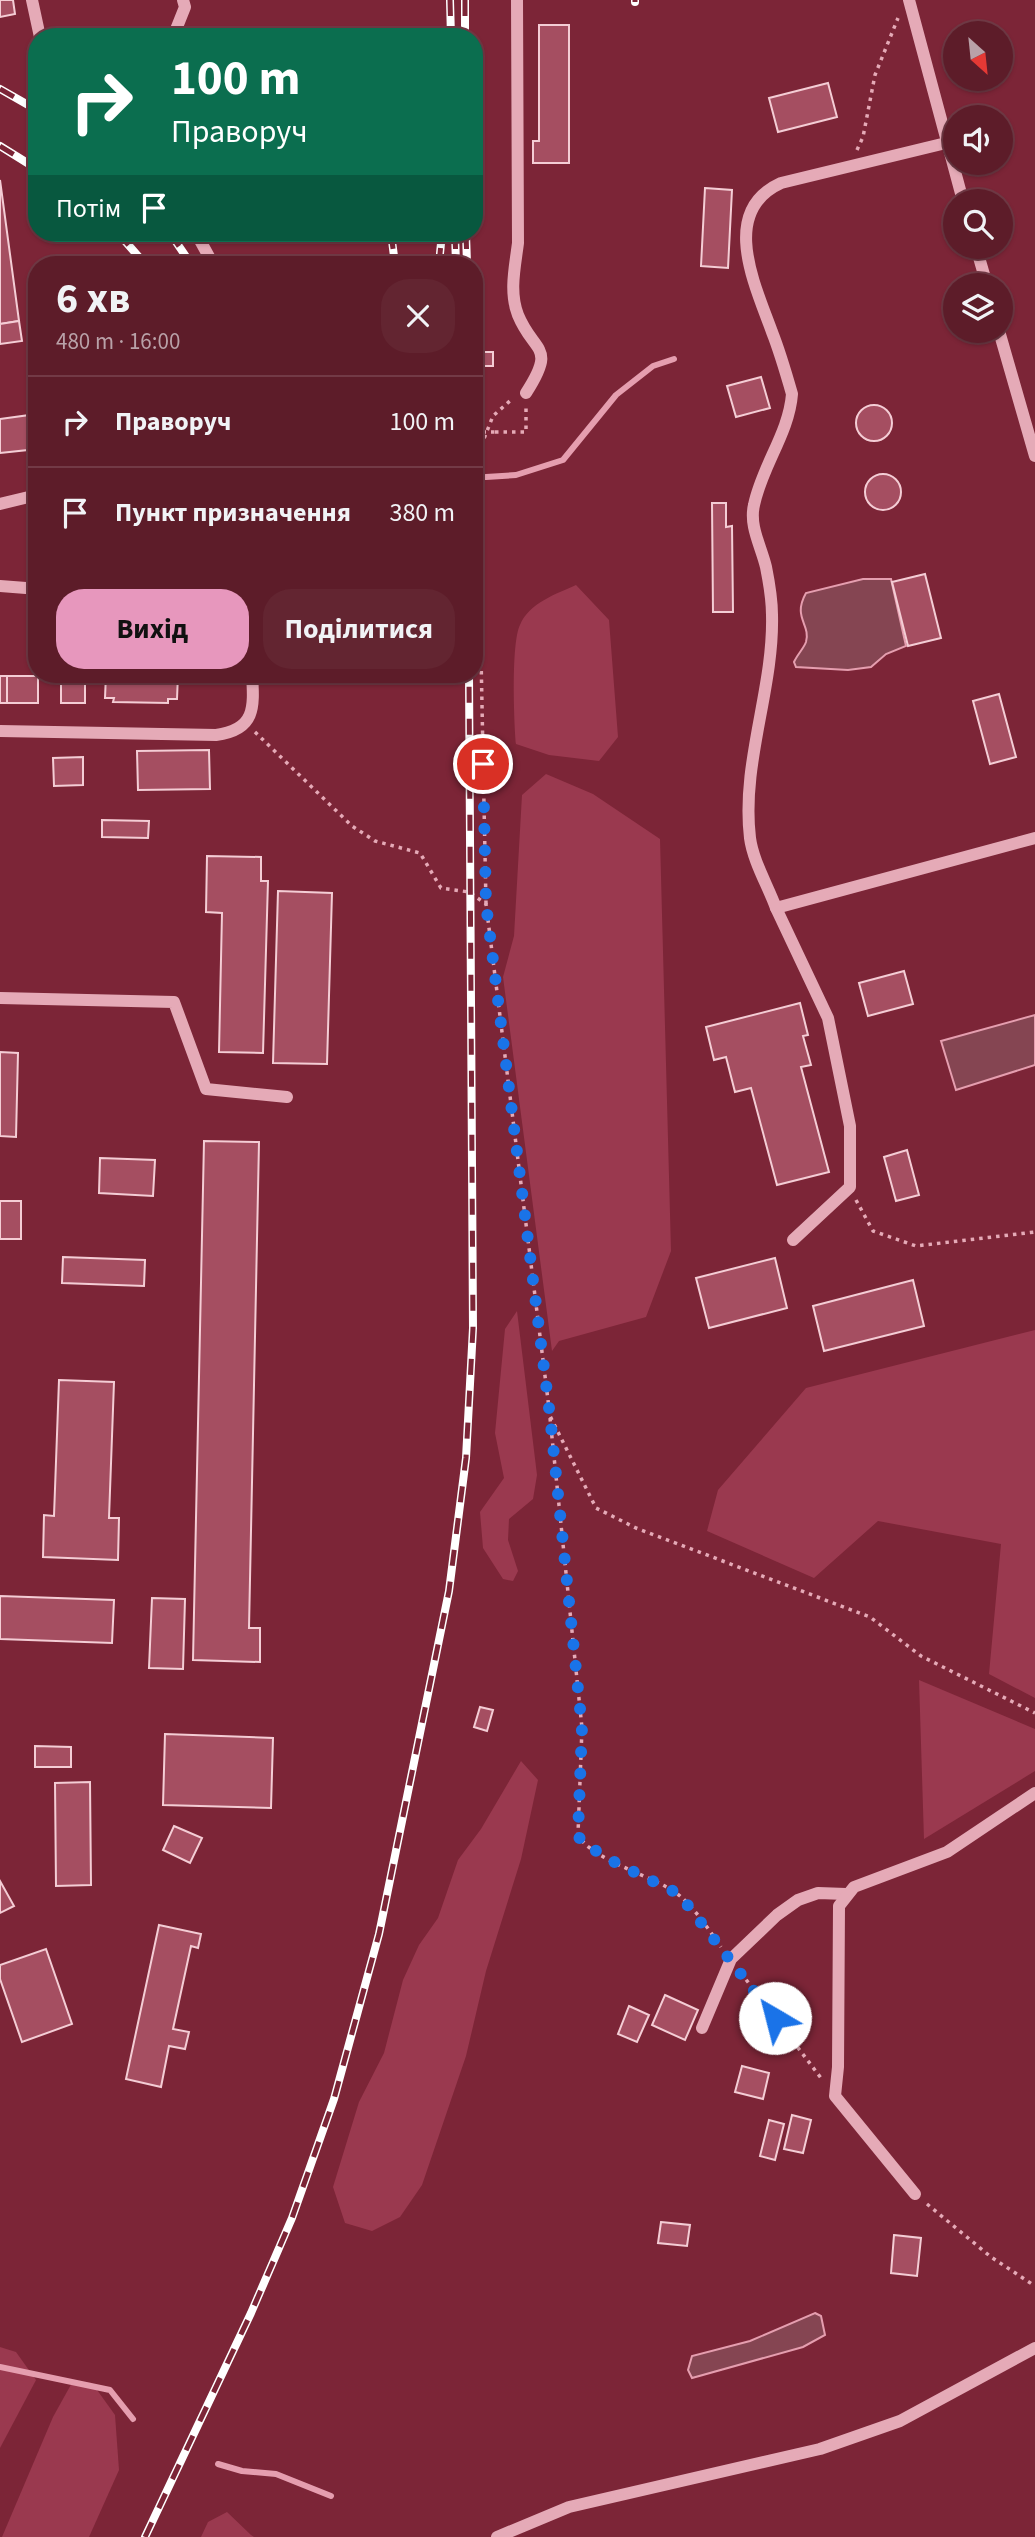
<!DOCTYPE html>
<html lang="uk">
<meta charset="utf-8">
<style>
:root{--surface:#5d1c29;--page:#632531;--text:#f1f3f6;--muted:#b9a1a8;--line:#723a46;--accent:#e797bd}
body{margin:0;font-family:"Source Sans 3",sans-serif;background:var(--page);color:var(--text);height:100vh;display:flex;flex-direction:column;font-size:26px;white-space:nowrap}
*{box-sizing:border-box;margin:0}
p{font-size:23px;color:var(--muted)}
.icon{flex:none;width:38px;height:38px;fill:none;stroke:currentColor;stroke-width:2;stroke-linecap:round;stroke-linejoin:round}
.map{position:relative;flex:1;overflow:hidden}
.panel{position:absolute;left:28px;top:256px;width:455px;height:427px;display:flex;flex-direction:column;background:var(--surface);border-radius:28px;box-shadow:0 2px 5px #0004,0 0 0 2px var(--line)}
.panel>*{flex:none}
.guide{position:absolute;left:28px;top:28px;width:455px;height:214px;border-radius:28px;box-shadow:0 2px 5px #0004,0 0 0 2px var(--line);background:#0b6e4f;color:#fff;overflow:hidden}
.needle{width:46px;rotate:153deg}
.tools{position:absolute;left:943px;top:21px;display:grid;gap:14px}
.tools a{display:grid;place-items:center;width:70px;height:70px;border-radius:50%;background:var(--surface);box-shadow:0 2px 5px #0004,0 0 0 2px var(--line);font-size:35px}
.pin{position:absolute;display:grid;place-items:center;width:60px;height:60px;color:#fff;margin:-30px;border:4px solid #fff;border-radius:50%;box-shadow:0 2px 7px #0007}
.me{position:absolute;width:77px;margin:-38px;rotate:323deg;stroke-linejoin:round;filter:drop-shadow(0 0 5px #0008)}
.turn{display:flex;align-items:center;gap:24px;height:147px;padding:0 28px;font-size:32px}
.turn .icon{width:91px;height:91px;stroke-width:2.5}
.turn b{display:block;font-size:49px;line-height:60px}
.then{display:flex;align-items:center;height:66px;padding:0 28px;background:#0003;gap:14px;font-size:26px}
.round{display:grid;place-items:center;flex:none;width:74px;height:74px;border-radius:28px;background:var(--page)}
.head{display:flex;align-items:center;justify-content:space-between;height:119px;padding:0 28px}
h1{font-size:42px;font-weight:700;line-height:52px}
.action{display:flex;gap:14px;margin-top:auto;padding:14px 28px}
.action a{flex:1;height:80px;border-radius:28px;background:var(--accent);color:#111;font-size:28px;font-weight:700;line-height:80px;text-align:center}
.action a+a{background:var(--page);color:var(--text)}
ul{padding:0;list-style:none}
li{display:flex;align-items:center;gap:21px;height:91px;padding:0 28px;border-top:2px solid var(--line)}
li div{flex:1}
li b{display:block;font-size:26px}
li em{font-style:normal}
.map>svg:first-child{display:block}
</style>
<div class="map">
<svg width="1035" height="2537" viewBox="0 0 1035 2537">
<rect width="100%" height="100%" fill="#7c2537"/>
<g fill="#9a394f">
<path d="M 576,585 L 609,620 L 618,737 L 599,761 L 549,755 L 516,744 C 514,721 511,643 520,625 C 529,603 556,594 576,585 Z"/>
<polygon points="546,774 593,794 660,839 671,1251 646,1317 559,1341 552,1351 503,977 514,936 522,795"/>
<polygon points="517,1311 537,1475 533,1499 509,1519 508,1540 518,1571 513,1581 503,1579 483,1548 480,1512 504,1478 495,1433 505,1329"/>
<polygon points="1035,1330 1035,1698 989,1674 1001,1544 878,1521 814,1578 707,1531 718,1490 806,1388"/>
<polygon points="919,1680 1035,1729 1035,1771 924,1839"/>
<polygon points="521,1761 538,1780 521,1859 486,1971 466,2056 422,2185 400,2217 372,2231 345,2223 333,2187 359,2102 384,2053 403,1980 419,1945 438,1918 458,1860 481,1829"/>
<polygon points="0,2347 16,2352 36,2380 0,2448"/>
<polygon points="73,2381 92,2383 115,2415 119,2470 89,2537 2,2537 53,2417"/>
<polygon points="227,2512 251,2535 254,2537 201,2537 208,2522"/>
</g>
<g fill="#854552" stroke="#e59eaf" stroke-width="2">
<path d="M 863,579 L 891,579 L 906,646 L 886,654 L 871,667 L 848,670 L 796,667 L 794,662 C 797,655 804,648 806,642 C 811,624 792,618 806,593 Z"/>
<polygon points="1035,1015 1035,1065 956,1090 941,1041"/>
<polygon points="815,2313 821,2316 825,2335 803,2347 692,2378 688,2370 692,2356 750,2341"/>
</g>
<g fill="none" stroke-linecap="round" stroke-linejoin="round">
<g stroke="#e59eaf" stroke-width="6">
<polyline points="486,477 516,475 563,460 616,395 653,366 674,359"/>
<polyline points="0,2367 110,2390 133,2419"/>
<polyline points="218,2464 242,2471 276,2474 331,2496"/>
</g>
</g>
<g fill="#a54e61" stroke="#f4cdd5" stroke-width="2">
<polygon points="0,0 13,0 15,14 0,17"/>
<polygon points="539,25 569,25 569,163 533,163 533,141 539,141"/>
<polygon points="828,83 837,117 778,132 769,98"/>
<polygon points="0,180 19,321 0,324"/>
<polygon points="705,188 732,190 728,268 701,266"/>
<polygon points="19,321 22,341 0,344 0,324"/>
<rect x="481" y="352" width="12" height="14"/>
<polygon points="761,377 770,408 736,417 727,386"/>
<circle cx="874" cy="423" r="18"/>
<polygon points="37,414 37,449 0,453 0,419"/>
<circle cx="883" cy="492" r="18"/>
<polygon points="712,503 726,503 726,527 732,526 733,612 713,612"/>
<polygon points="925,574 941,638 908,646 892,582"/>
<polygon points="106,674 178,674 177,699 168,699 168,703 113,702 114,698 105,698"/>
<rect x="0" y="676" width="7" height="27"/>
<rect x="7" y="676" width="31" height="27"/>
<rect x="61" y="679" width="24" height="24"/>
<polygon points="999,694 1016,757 990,764 973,701"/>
<polygon points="209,750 210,789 138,790 137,751"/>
<polygon points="83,757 83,785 54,786 53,758"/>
<polygon points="102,820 149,821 148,838 102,837"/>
<polygon points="207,856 261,857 261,881 268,881 263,1053 219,1052 222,913 206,912"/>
<polygon points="278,891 332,893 327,1064 273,1063"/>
<polygon points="904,971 913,1004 868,1016 859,983"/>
<polygon points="800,1003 808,1035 803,1036 811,1065 801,1067 829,1172 777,1185 751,1088 735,1092 726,1057 714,1060 706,1027"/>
<polygon points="0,1052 18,1053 16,1137 0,1136"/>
<polygon points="204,1141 259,1142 249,1628 260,1628 260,1662 193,1660"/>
<polygon points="907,1150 919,1195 896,1201 884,1157"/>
<polygon points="100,1158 155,1160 153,1196 99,1193"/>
<rect x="0" y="1201" width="21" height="38"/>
<polygon points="63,1257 145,1260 144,1286 62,1283"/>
<polygon points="775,1258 787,1308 709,1328 696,1278"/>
<polygon points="913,1280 924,1326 824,1351 813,1306"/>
<polygon points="59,1380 114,1382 109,1518 119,1518 118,1560 43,1557 44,1515 54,1516"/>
<polygon points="0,1596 114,1600 112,1643 0,1639"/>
<polygon points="152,1598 185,1599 183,1669 149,1668"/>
<polygon points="480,1707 493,1710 487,1731 474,1727"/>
<polygon points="165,1734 273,1738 271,1808 163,1805"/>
<polygon points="35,1746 71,1747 71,1767 35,1767"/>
<polygon points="90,1782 91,1885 56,1886 55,1783"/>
<polygon points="174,1826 202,1838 190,1863 163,1850"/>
<polygon points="0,1881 14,1906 0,1913"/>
<polygon points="159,1925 201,1934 198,1948 191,1946 173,2029 189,2032 185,2049 169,2046 161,2087 126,2079"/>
<polygon points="46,1949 72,2024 22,2042 0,1979 0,1965"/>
<polygon points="665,1995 698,2010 685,2040 652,2025"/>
<polygon points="629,2006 649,2015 637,2042 618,2034"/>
<polygon points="742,2066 769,2073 763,2099 735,2092"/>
<polygon points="792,2115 811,2120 803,2153 784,2149"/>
<polygon points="769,2120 784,2124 775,2160 760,2156"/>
<polygon points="661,2222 690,2225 687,2246 658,2243"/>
<polygon points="894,2235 921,2238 917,2276 891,2273"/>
</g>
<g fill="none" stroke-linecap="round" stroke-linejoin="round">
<g stroke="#e5aab7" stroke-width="3.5" stroke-dasharray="3.5 5" stroke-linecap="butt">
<polyline points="857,150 863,137 875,75 898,18"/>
<polyline points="495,432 526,432 526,406"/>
<polyline points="255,732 352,826 375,841 420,853 441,888 469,892 486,904 550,1416 596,1508 636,1528 870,1617 921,1656 1035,1713"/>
<polyline points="486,904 477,456 493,416 512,399"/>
<polyline points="856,1200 873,1231 916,1246 1035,1232"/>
<path d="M 550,1418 L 582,1728 L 578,1834 C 590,1861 657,1876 680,1896 C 696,1910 709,1930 721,1947"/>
<polyline points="741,1973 821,2078"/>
<polyline points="927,2204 991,2257 1035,2286"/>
</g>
<g stroke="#e5aab7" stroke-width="12">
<polyline points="32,0 40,37"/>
<path d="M 517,0 L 518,243 C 515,267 509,292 518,315 C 534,354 557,345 526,393"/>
<polyline points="909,0 963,201"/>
<polyline points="173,37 185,7 183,0"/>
<path d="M 946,143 L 781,183 C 719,211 755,285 772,332 C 780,352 786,373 792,394 C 789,433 762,466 754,505 C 749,526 761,546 766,567 C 769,582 772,599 772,615 C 774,689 741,763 750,838 C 753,861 768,886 776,908 L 1035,838"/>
<polyline points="196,233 213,264"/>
<polyline points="976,247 987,285"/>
<polyline points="999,331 1035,456"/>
<polyline points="0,504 37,495"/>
<polyline points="0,586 26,588"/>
<path d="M 0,731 L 216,735 C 256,730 254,707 252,674"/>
<polyline points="776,908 828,1018 850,1126 850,1187 793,1240"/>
<polyline points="0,998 174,1002 206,1089 287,1097"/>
<polyline points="702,2028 731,1959 777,1915 798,1900 818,1893 846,1894"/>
<polyline points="915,2194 835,2096 838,2067 839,1906 854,1887 947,1852 1035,1793"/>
<polyline points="497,2537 569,2507 820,2449 900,2421 1035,2348"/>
</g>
<defs>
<g id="rail">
<polyline points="450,0 451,37"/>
<polyline points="465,0 465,37"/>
<polyline points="635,0 635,2"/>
<polyline points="0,89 37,110"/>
<polyline points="0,146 37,169"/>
<polyline points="118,233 145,264"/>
<polyline points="170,233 191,264"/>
<polyline points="391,233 395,264"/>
<polyline points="455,233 456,264"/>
<polyline points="466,233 467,264"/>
<polyline points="439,264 442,233"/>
<polyline points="145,2537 251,2313 292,2218 334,2099 379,1934 449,1591 466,1458 473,1328 469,674"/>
</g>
</defs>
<use href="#rail" stroke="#fff" stroke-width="8"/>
<use href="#rail" stroke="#7c2537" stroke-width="5" stroke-dasharray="16" stroke-linecap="butt"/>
<polyline stroke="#e5aab7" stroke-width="3.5" stroke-dasharray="3.5 5" stroke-linecap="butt" points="474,432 495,432"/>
</g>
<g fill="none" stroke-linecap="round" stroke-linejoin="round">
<polyline stroke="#1a73e8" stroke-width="12" stroke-dasharray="0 21.6" points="483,764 486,904 550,1416 582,1728 578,1834 581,1842 618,1864 679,1894 775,2018"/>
</g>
</svg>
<div class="tools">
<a><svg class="needle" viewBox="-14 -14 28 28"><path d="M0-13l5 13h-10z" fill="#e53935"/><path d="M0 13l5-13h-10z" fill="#b9a1a8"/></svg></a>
<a><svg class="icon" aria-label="sound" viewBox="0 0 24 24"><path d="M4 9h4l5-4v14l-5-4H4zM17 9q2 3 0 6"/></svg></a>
<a><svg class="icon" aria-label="search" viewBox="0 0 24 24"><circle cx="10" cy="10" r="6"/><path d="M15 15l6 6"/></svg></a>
<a><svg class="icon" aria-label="layers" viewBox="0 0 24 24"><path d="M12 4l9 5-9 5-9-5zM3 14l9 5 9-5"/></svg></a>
</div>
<div class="pin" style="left:483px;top:764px;background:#d93025"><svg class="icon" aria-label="arrive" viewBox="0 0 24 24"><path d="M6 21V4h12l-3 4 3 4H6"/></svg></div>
<svg class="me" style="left:775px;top:2018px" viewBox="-20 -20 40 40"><circle r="19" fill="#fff"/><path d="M0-13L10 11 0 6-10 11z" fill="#1a73e8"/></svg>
<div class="guide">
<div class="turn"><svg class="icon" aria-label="right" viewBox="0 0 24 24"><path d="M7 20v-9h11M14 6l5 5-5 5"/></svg><div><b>100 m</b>Праворуч</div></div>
<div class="then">Потім<svg class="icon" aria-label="arrive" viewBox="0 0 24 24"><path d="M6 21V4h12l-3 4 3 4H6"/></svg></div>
</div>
<section class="panel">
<div class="head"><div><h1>6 хв</h1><p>480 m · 16:00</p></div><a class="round"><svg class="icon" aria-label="close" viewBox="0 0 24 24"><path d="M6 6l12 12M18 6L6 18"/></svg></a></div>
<ul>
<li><svg class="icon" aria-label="right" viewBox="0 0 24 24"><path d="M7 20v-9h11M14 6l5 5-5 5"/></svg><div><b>Праворуч</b></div><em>100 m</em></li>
<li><svg class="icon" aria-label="arrive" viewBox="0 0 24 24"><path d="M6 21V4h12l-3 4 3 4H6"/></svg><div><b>Пункт призначення</b></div><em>380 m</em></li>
</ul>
<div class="action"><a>Вихід</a><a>Поділитися</a></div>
</section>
</div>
